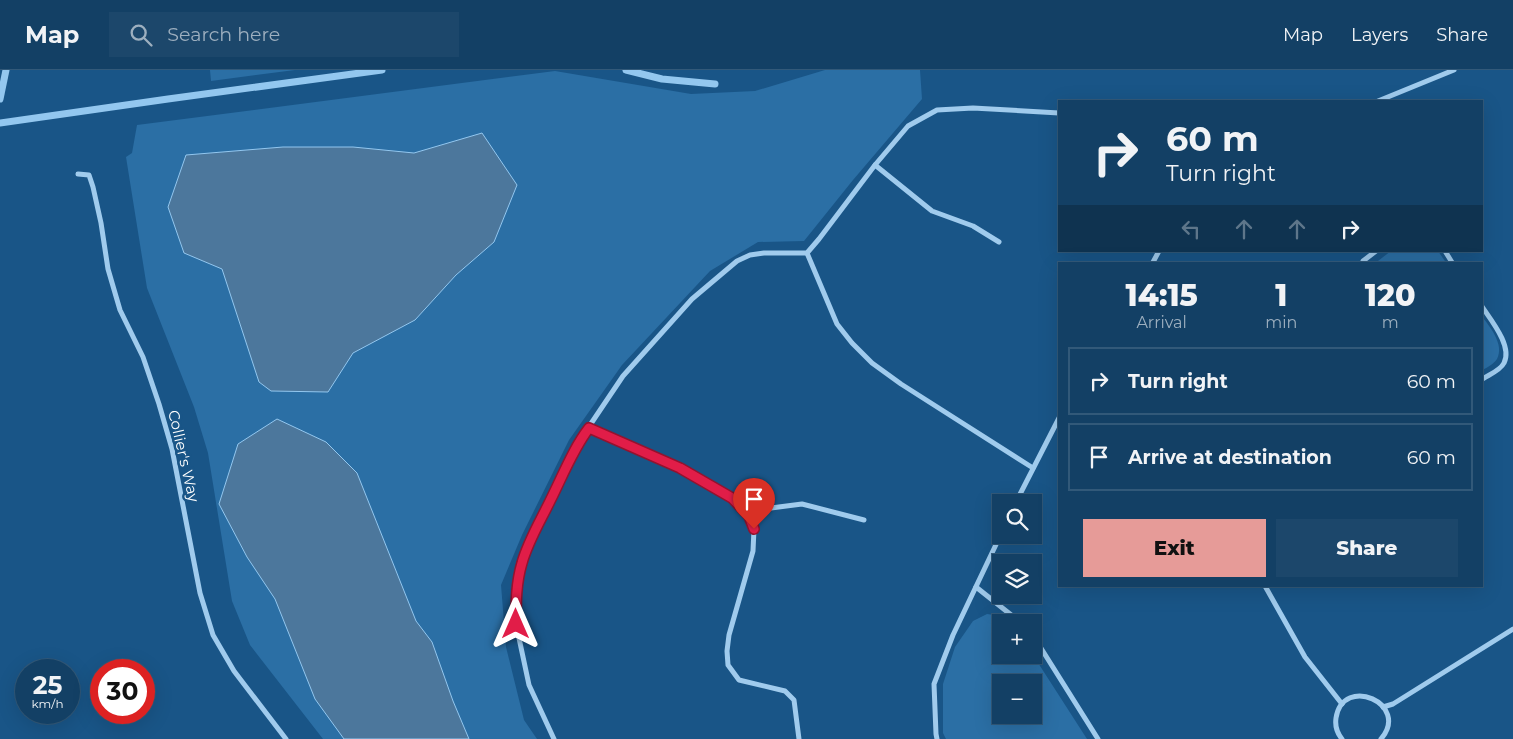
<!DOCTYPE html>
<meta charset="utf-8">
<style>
:root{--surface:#134065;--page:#1c476b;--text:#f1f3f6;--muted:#9dafbf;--line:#325979;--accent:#e69b98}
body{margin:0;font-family:Montserrat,sans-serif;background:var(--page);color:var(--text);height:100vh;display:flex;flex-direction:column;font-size:19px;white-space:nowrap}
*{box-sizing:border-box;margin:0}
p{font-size:16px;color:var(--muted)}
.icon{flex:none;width:28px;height:28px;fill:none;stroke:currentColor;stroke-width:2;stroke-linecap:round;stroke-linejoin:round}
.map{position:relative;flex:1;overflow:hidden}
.panel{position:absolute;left:1058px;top:192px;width:425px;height:325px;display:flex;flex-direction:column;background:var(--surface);border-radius:0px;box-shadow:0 5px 20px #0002,0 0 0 1px var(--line)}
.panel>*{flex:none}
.top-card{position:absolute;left:1058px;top:30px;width:425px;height:152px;border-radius:0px;box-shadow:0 5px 20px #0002,0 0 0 1px var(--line);background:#134065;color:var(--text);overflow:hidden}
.buttons{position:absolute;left:992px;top:424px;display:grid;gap:10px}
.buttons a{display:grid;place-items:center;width:50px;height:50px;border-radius:0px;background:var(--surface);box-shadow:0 5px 20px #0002,0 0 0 1px var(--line);font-size:25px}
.speed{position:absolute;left:15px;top:589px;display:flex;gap:10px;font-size:25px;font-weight:700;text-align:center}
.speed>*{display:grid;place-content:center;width:65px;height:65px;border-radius:50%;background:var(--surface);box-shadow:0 5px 20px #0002,0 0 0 1px var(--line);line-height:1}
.speed small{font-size:12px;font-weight:400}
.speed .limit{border:8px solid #d22;background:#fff;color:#111}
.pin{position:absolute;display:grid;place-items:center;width:42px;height:42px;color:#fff;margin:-51px -21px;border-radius:50% 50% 50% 0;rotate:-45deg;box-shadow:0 0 5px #0007}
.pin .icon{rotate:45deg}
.me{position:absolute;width:55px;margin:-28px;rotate:0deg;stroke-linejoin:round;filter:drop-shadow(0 0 4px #0008)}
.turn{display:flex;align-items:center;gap:18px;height:105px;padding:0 25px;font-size:22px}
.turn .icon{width:65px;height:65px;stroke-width:2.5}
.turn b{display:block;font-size:35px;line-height:42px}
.lanes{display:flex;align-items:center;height:48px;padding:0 25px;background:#0003;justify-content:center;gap:25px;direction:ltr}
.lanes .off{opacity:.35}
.eta{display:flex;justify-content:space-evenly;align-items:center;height:85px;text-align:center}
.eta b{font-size:30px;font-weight:800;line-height:35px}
.button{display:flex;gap:10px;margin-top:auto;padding:10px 25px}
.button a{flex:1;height:58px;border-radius:0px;background:var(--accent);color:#111;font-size:20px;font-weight:800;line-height:58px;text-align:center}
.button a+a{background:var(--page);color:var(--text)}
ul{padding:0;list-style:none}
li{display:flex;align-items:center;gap:15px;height:68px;margin:0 10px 8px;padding:0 15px;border:2px solid var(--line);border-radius:0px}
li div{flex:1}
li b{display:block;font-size:19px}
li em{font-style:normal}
header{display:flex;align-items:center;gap:30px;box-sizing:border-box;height:70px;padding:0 25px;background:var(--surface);border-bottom:1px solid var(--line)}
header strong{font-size:24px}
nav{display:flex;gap:28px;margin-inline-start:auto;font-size:18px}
.search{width:350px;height:45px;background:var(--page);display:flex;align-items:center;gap:12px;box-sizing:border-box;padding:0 18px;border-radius:0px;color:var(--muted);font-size:19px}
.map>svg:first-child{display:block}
</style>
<header>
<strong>Map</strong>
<div class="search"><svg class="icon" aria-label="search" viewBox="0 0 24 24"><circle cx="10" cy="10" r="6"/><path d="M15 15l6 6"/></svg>Search here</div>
<nav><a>Map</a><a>Layers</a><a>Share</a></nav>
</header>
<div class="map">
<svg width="1513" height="669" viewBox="0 0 1513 669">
<rect width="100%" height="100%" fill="#195587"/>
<g fill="#2b6fa5" fill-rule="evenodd">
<polygon points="210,0 295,0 211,11"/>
<polygon points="825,0 920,0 922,29 853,110 804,171 758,172 710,201 622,295 569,370 522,465 501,515 506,577 524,650 537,669 323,669 250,575 232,531 208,383 194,337 147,218 126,87 132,83 137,55 555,1 691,24 755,21"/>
<polygon points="1391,181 1438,181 1447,194 1374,194"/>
<path d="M 1481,245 C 1489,256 1505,274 1497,289 C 1494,294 1486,298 1481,301 Z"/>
<path d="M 987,544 L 1001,546 L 1010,552 L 1001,552 L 1001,585 L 1033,585 L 1087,669 L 946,669 L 943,663 L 943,614 L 955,577 L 973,551 ZM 1001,612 L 1034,612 L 1034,645 L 1001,645 Z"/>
</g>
<g fill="#4c779c" stroke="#93c7ef">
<polygon points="482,63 517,115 494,172 456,205 415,250 353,283 328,322 271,321 259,312 222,199 184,183 168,137 186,85 283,77 353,77 414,83"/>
<polygon points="277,349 326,372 357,403 416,551 432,572 453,631 469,669 344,669 315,629 275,529 247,487 219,434 238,374"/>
</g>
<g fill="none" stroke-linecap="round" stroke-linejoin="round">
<g stroke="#93c7ef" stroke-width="7">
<polyline points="626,0 662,9 715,14"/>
<polyline points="0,29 6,0"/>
<polyline points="0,53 168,29 382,0"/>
</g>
<g stroke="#a0cbed" stroke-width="5">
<polyline points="1378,31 1454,0"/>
<polyline points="875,95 932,141 973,156 999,172"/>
<polyline points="78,104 89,105 93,117 101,153 108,199 120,240 143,287 159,334 172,379 200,523 213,565 234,601 286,669"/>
<polyline points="1445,181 1453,194"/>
<polyline points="807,183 837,254 852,273 872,293 901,314 1033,398"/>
<polyline points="1152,194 1159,181"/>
<polyline points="1362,194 1363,191 1376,181"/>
<path d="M 1481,235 C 1490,249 1513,276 1504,293 C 1500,301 1488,305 1481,310"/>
<polyline points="589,358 680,398 732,428 749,446 754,459 753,481 729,565 727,581 728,595 739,610 785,621 794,630 799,669"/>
<polyline points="1016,432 1059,348"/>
<polyline points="749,446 771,438 802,434 864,450"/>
<polyline points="1265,516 1305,587 1342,634"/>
<polyline points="976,517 1015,548 1024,552"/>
<polyline points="1034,567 1098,669"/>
<polyline points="1383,637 1393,634 1513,559"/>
<polyline points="554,669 529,615 516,554 517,522 521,494 528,475 582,367 623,306 692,229 737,191 750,185 764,183 807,183 819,169 875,95 908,56 937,40 973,38 1059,43"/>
<polyline points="937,669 936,664 934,614 953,565 1001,464"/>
<path d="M 1342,669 C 1337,663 1335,655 1336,648 C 1343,604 1411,634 1381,669"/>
</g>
</g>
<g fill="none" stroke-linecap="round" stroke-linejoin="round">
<defs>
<path id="route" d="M 516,554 C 516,533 516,513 522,493 C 528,471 541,450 551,429 C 563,405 573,379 589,358 L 680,398 L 732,428 L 749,446 L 754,459"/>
</defs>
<use href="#route" stroke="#92132f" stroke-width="12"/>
<use href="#route" stroke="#e11d48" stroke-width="9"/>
</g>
<g text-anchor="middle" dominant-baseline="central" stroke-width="5" stroke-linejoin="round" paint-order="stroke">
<g font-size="15" fill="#fff" stroke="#195587">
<text transform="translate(184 386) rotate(77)">Collier's Way</text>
</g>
</g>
</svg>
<div class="buttons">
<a><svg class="icon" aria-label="search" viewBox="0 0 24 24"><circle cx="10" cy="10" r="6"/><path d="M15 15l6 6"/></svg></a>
<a><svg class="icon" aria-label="layers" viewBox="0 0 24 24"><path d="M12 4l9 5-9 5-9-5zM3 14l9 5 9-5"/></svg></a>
<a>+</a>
<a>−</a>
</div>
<div class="speed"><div>25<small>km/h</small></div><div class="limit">30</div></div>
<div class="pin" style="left:754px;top:459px;background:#d93025"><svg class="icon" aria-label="arrive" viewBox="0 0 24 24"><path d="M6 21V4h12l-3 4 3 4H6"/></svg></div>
<svg class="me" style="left:516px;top:554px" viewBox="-20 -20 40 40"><path d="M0-17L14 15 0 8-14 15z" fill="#e11d48" stroke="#fff" stroke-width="4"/></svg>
<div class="top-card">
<div class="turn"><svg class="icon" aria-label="right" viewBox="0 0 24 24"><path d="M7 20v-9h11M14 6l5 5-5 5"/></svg><div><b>60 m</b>Turn right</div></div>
<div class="lanes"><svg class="icon off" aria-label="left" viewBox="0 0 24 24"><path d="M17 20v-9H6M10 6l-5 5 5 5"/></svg><svg class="icon off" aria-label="ahead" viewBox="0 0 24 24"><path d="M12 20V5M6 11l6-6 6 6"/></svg><svg class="icon off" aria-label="ahead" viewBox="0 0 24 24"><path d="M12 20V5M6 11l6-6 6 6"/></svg><svg class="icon" aria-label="right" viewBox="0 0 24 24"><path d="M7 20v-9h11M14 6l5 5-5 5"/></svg></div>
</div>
<section class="panel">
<div class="eta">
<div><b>14:15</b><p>Arrival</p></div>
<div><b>1</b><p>min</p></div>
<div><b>120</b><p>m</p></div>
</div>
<ul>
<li><svg class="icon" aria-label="right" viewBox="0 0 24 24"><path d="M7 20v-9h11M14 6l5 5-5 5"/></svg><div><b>Turn right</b></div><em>60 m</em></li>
<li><svg class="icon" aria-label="arrive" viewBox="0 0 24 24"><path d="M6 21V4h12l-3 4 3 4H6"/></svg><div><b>Arrive at destination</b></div><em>60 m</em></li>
</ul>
<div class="button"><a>Exit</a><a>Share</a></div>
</section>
</div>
